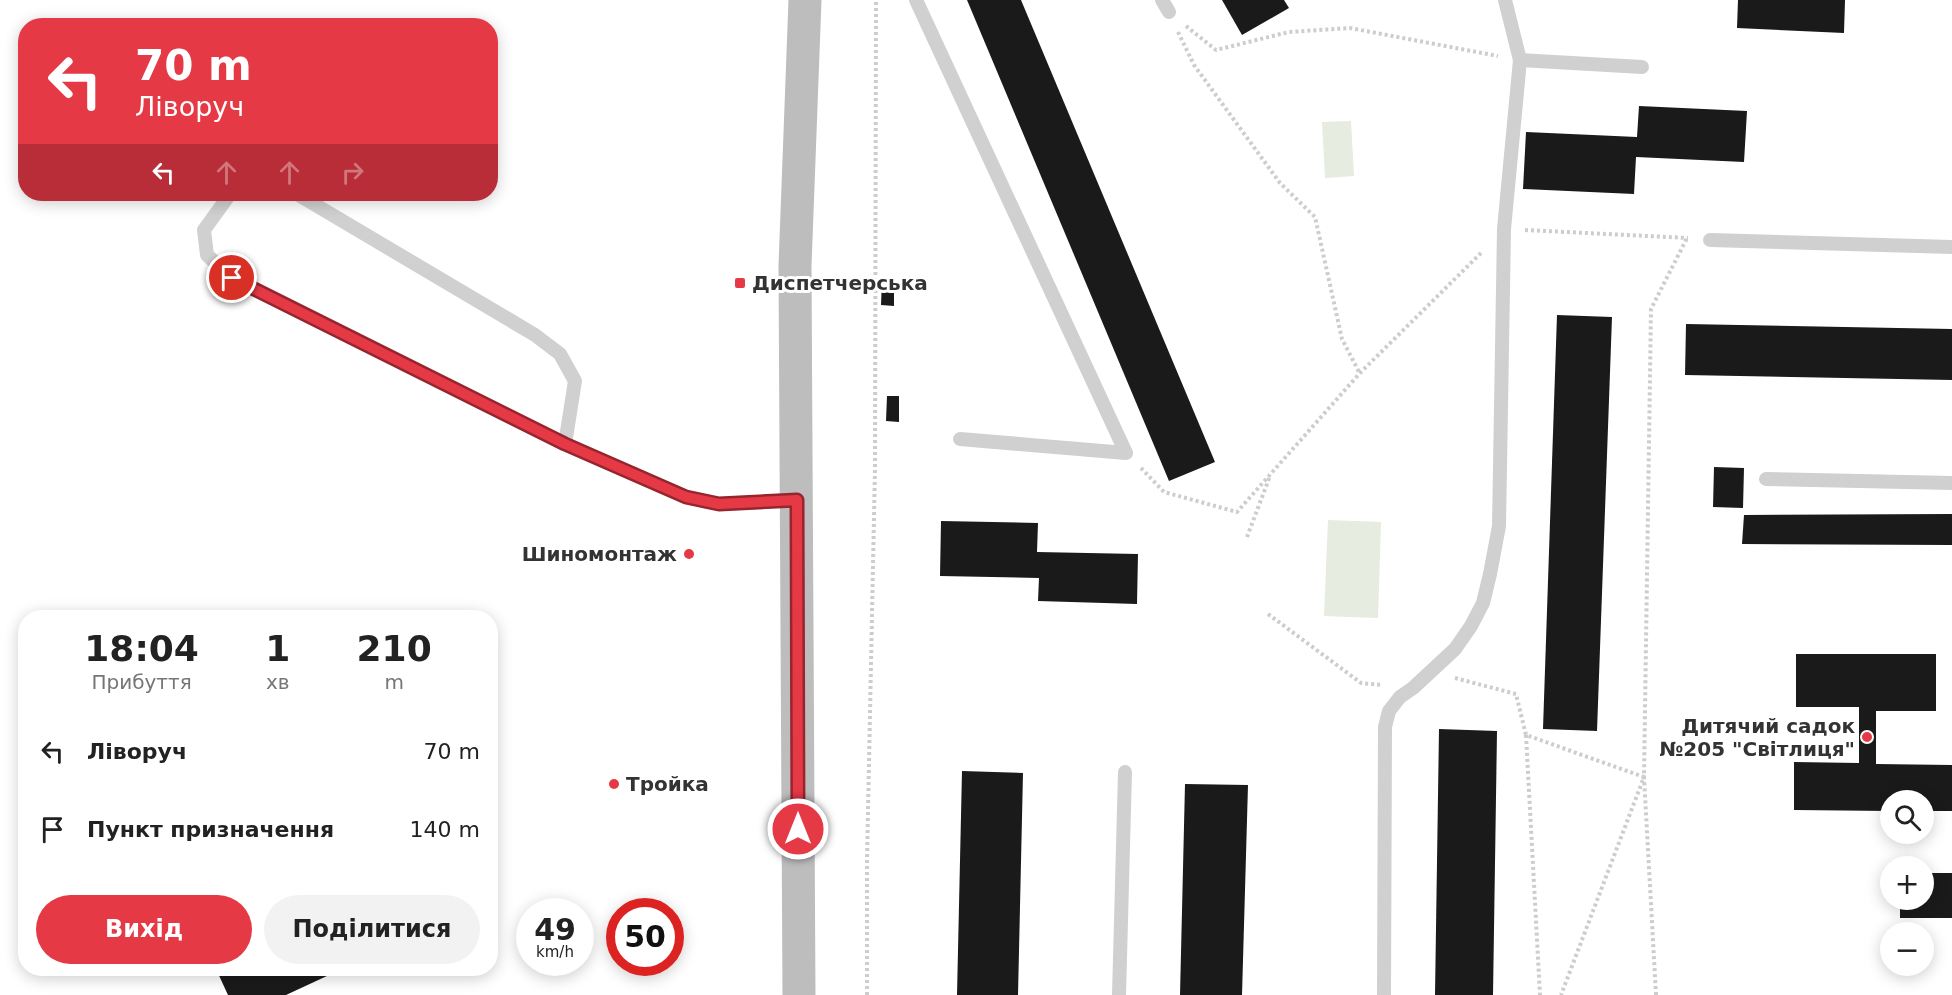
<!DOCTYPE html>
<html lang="uk">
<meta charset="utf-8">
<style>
:root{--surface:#fff;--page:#f2f2f2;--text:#222;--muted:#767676;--accent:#e63946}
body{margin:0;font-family:"DejaVu Sans",sans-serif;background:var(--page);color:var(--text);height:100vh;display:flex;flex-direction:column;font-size:22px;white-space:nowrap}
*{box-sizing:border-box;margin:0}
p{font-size:20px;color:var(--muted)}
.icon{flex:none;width:33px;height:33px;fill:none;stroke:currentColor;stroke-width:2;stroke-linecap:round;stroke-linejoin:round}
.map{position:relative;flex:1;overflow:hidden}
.details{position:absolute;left:18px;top:610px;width:480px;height:366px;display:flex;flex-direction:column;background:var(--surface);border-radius:24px;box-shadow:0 3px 15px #0003}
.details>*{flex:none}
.banner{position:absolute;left:18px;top:18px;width:480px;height:183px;border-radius:24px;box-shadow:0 3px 15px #0003;background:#e63946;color:#fff;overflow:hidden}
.fabs{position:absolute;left:1880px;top:790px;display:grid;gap:12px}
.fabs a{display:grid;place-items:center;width:54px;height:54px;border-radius:50%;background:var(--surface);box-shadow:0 3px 15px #0003;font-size:30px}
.speed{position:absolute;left:516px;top:898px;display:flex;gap:12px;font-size:30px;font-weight:700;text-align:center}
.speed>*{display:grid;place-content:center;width:78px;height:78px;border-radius:50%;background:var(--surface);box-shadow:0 3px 15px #0003;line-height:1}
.speed small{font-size:15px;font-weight:400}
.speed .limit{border:9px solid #d22;background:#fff;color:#111}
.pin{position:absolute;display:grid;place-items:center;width:51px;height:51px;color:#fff;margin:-26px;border:3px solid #fff;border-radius:50%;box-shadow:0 2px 6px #0007}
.me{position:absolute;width:66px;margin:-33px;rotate:0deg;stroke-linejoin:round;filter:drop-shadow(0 0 4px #0008)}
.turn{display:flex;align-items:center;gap:21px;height:126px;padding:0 18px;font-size:27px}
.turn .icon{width:78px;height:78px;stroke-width:2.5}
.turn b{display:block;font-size:42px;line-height:51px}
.lanes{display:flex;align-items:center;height:57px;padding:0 18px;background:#0003;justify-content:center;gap:30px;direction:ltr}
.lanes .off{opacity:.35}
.eta{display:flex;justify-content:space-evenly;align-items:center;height:102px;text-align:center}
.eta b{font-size:36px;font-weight:600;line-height:42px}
.button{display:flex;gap:12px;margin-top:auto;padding:12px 18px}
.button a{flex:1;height:69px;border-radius:36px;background:var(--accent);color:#fff;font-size:24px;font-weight:600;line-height:69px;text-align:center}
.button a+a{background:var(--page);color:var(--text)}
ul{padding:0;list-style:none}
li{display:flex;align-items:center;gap:18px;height:78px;padding:0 18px}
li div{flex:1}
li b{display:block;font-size:22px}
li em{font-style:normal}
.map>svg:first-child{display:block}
</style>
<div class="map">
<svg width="1952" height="995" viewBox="0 0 1952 995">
<rect width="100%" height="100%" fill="#fff"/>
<g fill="#e6ecdf">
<polygon points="1351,121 1354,176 1325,178 1322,122"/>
<polygon points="1328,520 1381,522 1378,618 1324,616"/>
</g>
<g fill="#1a1a1a">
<polygon points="967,0 1021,0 1215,462 1169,481"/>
<polygon points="1222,0 1284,0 1289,8 1242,35"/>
<polygon points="1738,0 1845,0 1844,33 1737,28"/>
<polygon points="1639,106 1747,111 1744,162 1636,157 1634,194 1523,189 1526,132 1637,137"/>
<polygon points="882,280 894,280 894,306 881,305"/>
<polygon points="1557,315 1612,317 1597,731 1543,729"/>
<polygon points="1686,324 1952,329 1952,380 1685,375"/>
<polygon points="887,396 899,396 899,422 886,421"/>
<polygon points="1714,467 1744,468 1743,508 1713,507"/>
<polygon points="1952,514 1952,545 1742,544 1744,515"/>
<polygon points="941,521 1038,523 1037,552 1138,554 1137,604 1038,601 1039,578 940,576"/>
<polygon points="1796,654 1936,654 1936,711 1876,711 1876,764 1952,765 1952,811 1923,811 1923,801 1890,801 1890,811 1794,810 1794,762 1859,763 1859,707 1796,707"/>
<polygon points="1439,729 1497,731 1493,995 1435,995"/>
<polygon points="962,771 1023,773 1018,995 957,995"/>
<polygon points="1185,784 1248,785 1242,995 1180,995"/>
<polygon points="1923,873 1952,873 1952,918 1900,918 1900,900 1923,900"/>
<polygon points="216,969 342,969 286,995 228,995"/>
</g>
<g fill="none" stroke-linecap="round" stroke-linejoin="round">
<g stroke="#cdcdcd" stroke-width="4" stroke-dasharray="3 3" stroke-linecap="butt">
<polyline points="1186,26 1216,50 1289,32 1350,28 1498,56"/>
<polyline points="1178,32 1194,65 1280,183 1315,217 1342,339 1359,372"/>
<polyline points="1525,230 1688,238"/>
<polyline points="1141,468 1164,492 1237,512 1360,373 1482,252"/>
<polyline points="1247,537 1270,476"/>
<polyline points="1268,614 1361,683 1382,685"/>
<polyline points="1455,678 1516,694 1526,735 1644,777 1561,995"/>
<polyline points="1526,735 1540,995"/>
<polyline points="867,995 867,861 875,468 876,0"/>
<polyline points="1656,995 1644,777 1651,309 1687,238"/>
</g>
<g stroke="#d0d0d0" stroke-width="14">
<polyline points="916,0 1126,453 960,439"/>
<polyline points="1162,0 1169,12"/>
<polyline points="1505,0 1520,60"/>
<polyline points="230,194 204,230 207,255 232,278 565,444 686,497 719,504 797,500"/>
<polyline points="297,194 535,335 560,354 575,381 565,444"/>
<polyline points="1710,240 1952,247"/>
<polyline points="1766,479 1952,483"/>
<polyline points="1119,995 1125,772"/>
<polyline points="1384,995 1385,727 1389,711 1400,697 1413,688 1455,649 1471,626 1483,603 1490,574 1499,526 1504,229 1520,60 1642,67"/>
</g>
<polyline stroke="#bdbdbd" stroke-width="33" points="799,995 795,266 805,0"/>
</g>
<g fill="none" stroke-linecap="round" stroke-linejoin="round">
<defs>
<polyline id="route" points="232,278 565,444 686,497 719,504 797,500 798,829"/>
</defs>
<use href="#route" stroke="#96252e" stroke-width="15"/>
<use href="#route" stroke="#e63946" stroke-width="10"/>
</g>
<g fill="#e63946" stroke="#fff" stroke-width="2">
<rect x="734" y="277" width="12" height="12" rx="3"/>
<circle cx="689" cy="554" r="6"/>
<circle cx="1867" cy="737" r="6"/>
<circle cx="614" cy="784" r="6"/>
</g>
<g text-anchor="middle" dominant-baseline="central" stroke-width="6" stroke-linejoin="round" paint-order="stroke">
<g font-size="20" font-weight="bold" fill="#333" stroke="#fff" text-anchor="start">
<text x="752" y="283">Диспетчерська</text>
<text x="677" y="554" text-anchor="end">Шиномонтаж</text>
<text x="1855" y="726" text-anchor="end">Дитячий садок<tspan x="1855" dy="23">№205 "Свiтлиця"</tspan></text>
<text x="626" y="784">Тройка</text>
</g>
</g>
</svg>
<div class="fabs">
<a><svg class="icon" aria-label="search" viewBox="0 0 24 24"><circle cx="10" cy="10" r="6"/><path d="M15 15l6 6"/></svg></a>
<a>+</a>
<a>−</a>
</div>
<div class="speed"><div>49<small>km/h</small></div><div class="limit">50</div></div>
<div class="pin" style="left:232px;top:278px;background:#d93025"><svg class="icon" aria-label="arrive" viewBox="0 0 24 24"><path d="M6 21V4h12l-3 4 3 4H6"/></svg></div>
<svg class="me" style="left:798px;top:829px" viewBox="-20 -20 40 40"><circle r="17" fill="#e63946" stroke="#fff" stroke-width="3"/><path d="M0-11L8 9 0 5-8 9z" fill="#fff"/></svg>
<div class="banner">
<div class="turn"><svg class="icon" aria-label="left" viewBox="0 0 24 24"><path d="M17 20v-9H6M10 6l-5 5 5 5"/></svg><div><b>70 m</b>Ліворуч</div></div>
<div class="lanes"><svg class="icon" aria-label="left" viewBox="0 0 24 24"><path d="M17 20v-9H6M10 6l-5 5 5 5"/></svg><svg class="icon off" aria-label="ahead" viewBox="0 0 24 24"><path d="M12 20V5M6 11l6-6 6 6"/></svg><svg class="icon off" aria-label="ahead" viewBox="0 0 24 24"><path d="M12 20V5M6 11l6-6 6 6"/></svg><svg class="icon off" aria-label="right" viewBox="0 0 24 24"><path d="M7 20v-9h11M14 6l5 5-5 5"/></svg></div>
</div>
<section class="details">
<div class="eta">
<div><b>18:04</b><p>Прибуття</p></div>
<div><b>1</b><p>хв</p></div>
<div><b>210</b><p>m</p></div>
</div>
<ul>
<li><svg class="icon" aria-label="left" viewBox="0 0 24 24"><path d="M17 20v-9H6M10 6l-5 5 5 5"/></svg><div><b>Ліворуч</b></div><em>70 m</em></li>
<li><svg class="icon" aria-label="arrive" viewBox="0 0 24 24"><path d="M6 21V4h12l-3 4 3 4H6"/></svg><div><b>Пункт призначення</b></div><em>140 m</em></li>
</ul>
<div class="button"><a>Вихід</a><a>Поділитися</a></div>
</section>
</div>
